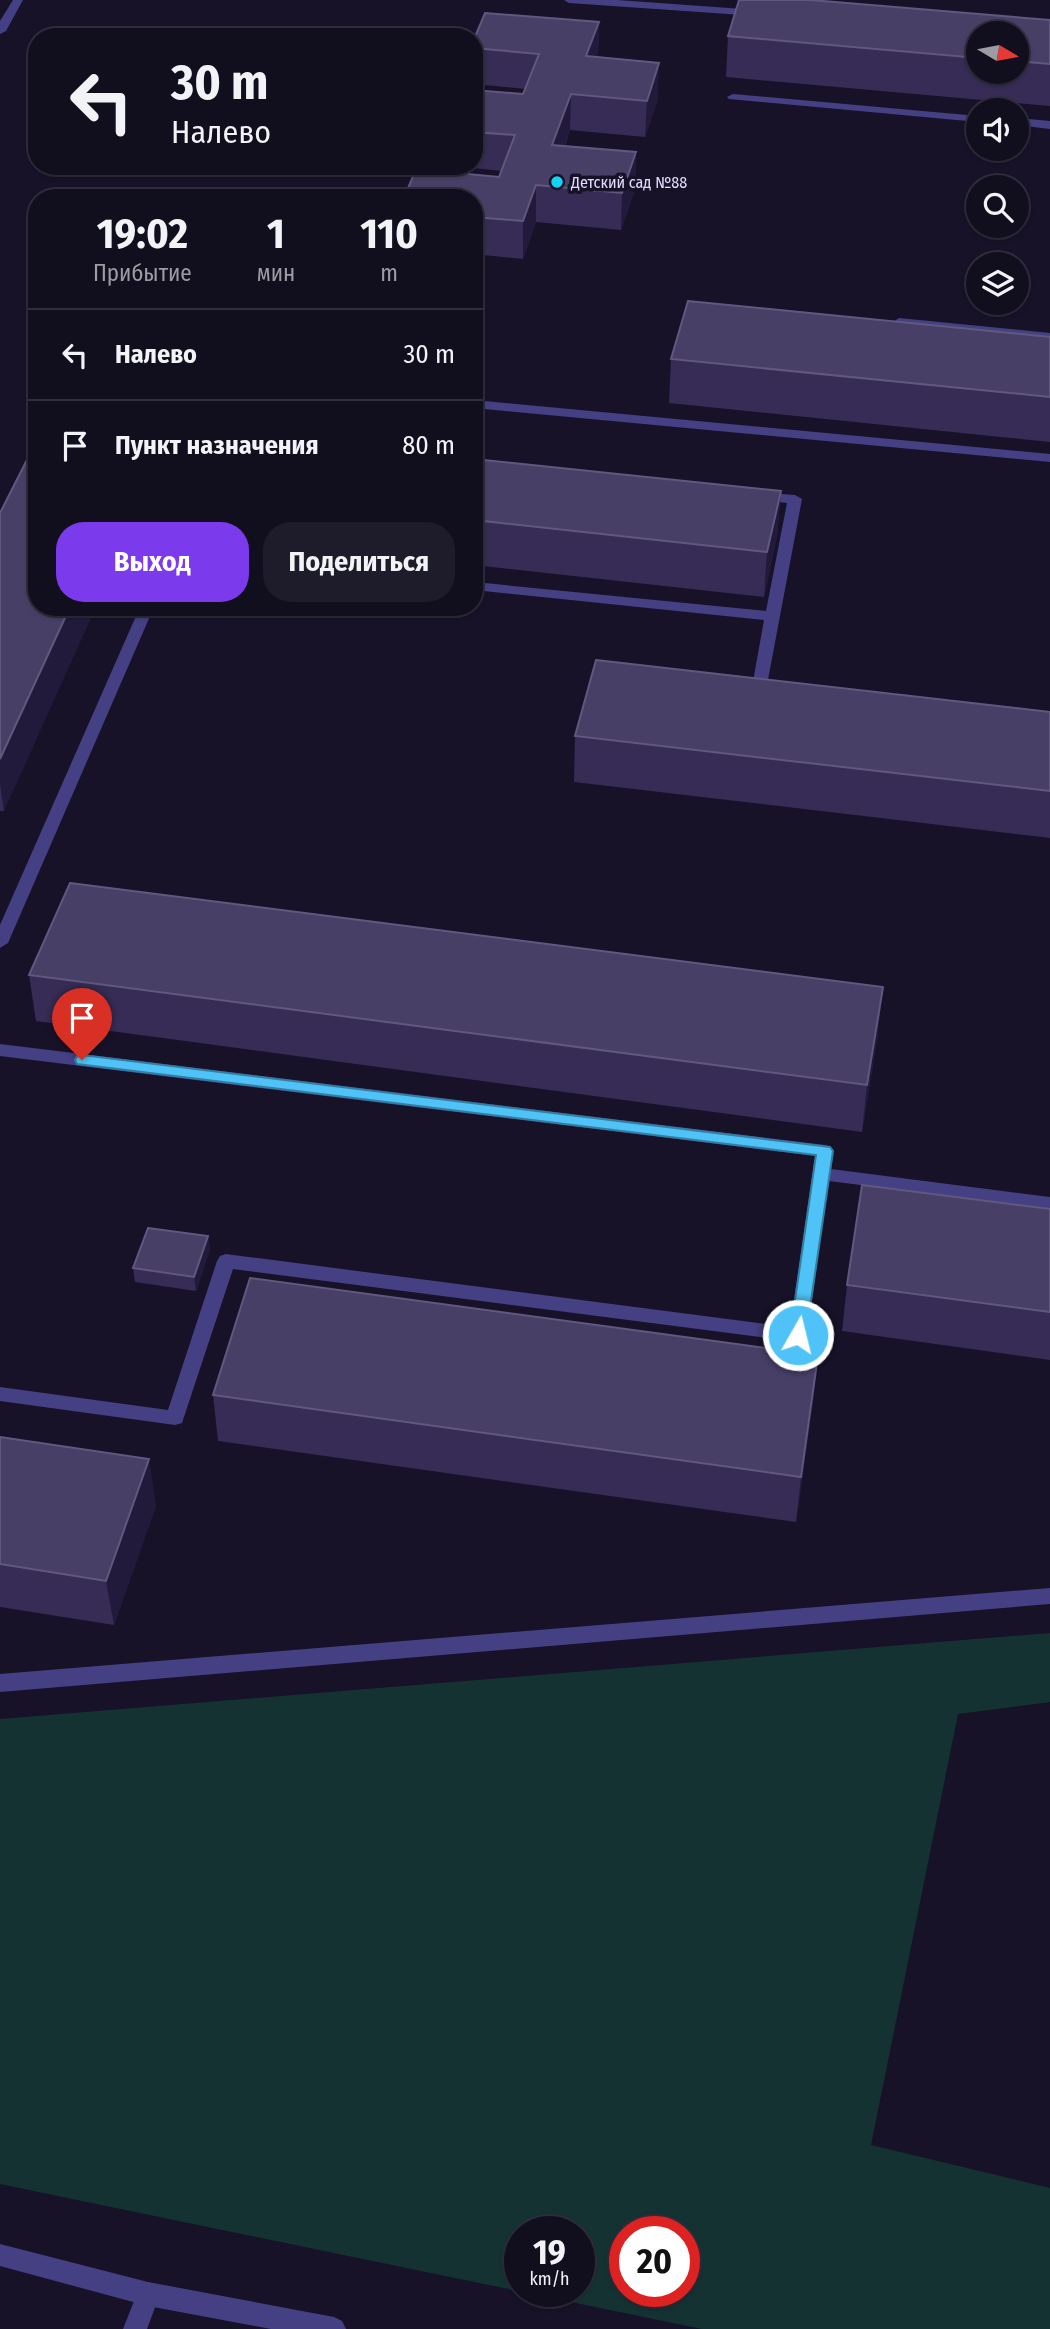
<!DOCTYPE html>
<html lang="ru">
<meta charset="utf-8">
<style>
:root{--surface:#110e1e;--page:#1e1c2b;--text:#f1f3f6;--muted:#9c9ca4;--line:#302e3c;--accent:#7c3aed}
body{margin:0;font-family:"Fira Sans Condensed",sans-serif;background:var(--page);color:var(--text);height:100vh;display:flex;flex-direction:column;font-size:26px;white-space:nowrap}
*{box-sizing:border-box;margin:0}
p{font-size:23px;color:var(--muted)}
.icon{flex:none;width:38px;height:38px;fill:none;stroke:currentColor;stroke-width:2;stroke-linecap:round;stroke-linejoin:round}
.map{position:relative;flex:1;overflow:hidden}
.drawer{position:absolute;left:28px;top:189px;width:455px;height:427px;display:flex;flex-direction:column;background:var(--surface);border-radius:28px;box-shadow:0 2px 5px #0004,0 0 0 2px var(--line)}
.drawer>*{flex:none}
.hud{position:absolute;left:28px;top:28px;width:455px;height:147px;border-radius:28px;box-shadow:0 2px 5px #0004,0 0 0 2px var(--line);background:#110e1e;color:var(--text);overflow:hidden}
.needle{width:46px;rotate:100deg}
.fabs{position:absolute;left:966px;top:21px;display:grid;gap:14px}
.fabs a{display:grid;place-items:center;width:63px;height:63px;border-radius:50%;background:var(--surface);box-shadow:0 2px 5px #0004,0 0 0 2px var(--line);font-size:35px}
.speed{position:absolute;left:504px;top:2216px;display:flex;gap:14px;font-size:35px;font-weight:700;text-align:center}
.speed>*{display:grid;place-content:center;width:91px;height:91px;border-radius:50%;background:var(--surface);box-shadow:0 2px 5px #0004,0 0 0 2px var(--line);line-height:1}
.speed small{font-size:18px;font-weight:400}
.speed .limit{border:10px solid #d22;background:#fff;color:#111}
.pin{position:absolute;display:grid;place-items:center;width:60px;height:60px;color:#fff;margin:-72px -30px;border-radius:50% 50% 50% 0;rotate:-45deg;box-shadow:0 0 7px #0007}
.pin .icon{rotate:45deg}
.me{position:absolute;width:77px;margin:-38px;rotate:8deg;stroke-linejoin:round;filter:drop-shadow(0 0 5px #0008)}
.turn{display:flex;align-items:center;gap:24px;height:147px;padding:0 28px;font-size:32px}
.turn .icon{width:91px;height:91px;stroke-width:2.5}
.turn b{display:block;font-size:49px;line-height:60px}
.eta{display:flex;justify-content:space-evenly;align-items:center;height:119px;text-align:center}
.eta b{font-size:42px;font-weight:700;line-height:49px}
.action{display:flex;gap:14px;margin-top:auto;padding:14px 28px}
.action a{flex:1;height:80px;border-radius:28px;background:var(--accent);color:#fff;font-size:28px;font-weight:700;line-height:80px;text-align:center}
.action a+a{background:var(--page);color:var(--text)}
ul{padding:0;list-style:none}
li{display:flex;align-items:center;gap:21px;height:91px;padding:0 28px;border-top:2px solid var(--line)}
li div{flex:1}
li b{display:block;font-size:26px}
li em{font-style:normal}
.map>svg:first-child{display:block}
</style>
<div class="map">
<svg width="1050" height="2329" viewBox="0 0 1050 2329">
<rect width="100%" height="100%" fill="#171228"/>
<path fill="#153232" fill-rule="evenodd" d="M 1050,1633 L 1050,1702 L 958,1714 L 871,2145 L 1050,2188 L 1050,2329 L 702,2329 L 0,2184 L 0,1719 ZM 579,2231 L 579,2291 L 520,2291 L 520,2231 ZM 684,2231 L 684,2291 L 625,2291 L 625,2231 Z"/>
<g fill="none" stroke-linecap="round" stroke-linejoin="round">
<g fill="#454084" fill-rule="evenodd">
<polygon points="564,0 617,0 757,10 763,13 757,16 569,3"/>
<polygon points="733,94 978,116 978,122 729,99 727,97"/>
<polygon points="1017,118 1050,121 1050,129 1017,125"/>
<polygon points="899,318 1050,333 1050,341 894,325 893,322"/>
<polygon points="474,400 1050,454 1050,462 474,408"/>
<polygon points="757,492 795,495 802,499 764,701 757,703 750,698 764,620 474,590 474,582 766,611 787,503 752,499 752,493"/>
<polygon points="140,607 154,607 8,943 0,948 0,925"/>
<polygon points="0,1044 825,1145 831,1147 834,1151 831,1169 1050,1197 1050,1209 829,1181 807,1335 805,1340 798,1342 233,1269 182,1423 175,1425 0,1401 0,1387 168,1410 217,1261 220,1256 226,1254 790,1327 815,1156 0,1056"/>
<polygon points="1050,1588 1050,1604 0,1692 0,1674"/>
<polygon points="148,2282 156,2286 160,2294 147,2329 123,2329 140,2286"/>
</g>
<g fill="#454084" fill-rule="evenodd">
<polygon points="13,0 23,0 6,31 0,34 0,21"/>
<polygon points="0,2244 148,2282 334,2317 342,2321 346,2329 271,2329 148,2306 0,2266"/>
</g>
</g>
<g fill="#362c55" fill-rule="evenodd">
<path d="M 1050,20 L 1050,106 L 726,77 L 728,36 ZM 978,33 L 1017,33 L 1017,72 L 978,72 Z"/>
<polygon points="599,22 598,57 658,99 645,137 570,130 565,146 636,152 635,189 621,230 536,222 523,259 474,254 474,198 499,177 502,171 454,166 474,166 474,90 523,94 526,89 474,84 474,39"/>
<polygon points="1050,337 1050,442 669,403 671,359"/>
<polygon points="474,459 781,491 777,536 764,597 474,565"/>
<polygon points="0,513 4,811 0,811"/>
<polygon points="1050,712 1050,838 574,782 575,736"/>
<polygon points="29,975 878,1033 862,1132 36,1021"/>
<polygon points="1050,1209 1050,1360 842,1331 847,1285"/>
<polygon points="208,1236 210,1249 196,1291 135,1282 133,1268"/>
<polygon points="818,1355 813,1401 796,1522 218,1441 213,1395"/>
<polygon points="0,1437 156,1505 114,1625 0,1607"/>
</g>
<g fill="#221a3b">
<polygon points="599,22 598,58 586,56"/>
<polygon points="659,63 658,99 645,137 647,101"/>
<polygon points="571,94 570,130 552,181 552,145"/>
<polygon points="636,152 635,189 621,230 622,193"/>
<polygon points="536,185 536,222 523,259 523,221"/>
<polygon points="781,491 777,536 764,597 767,552"/>
<polygon points="70,607 96,607 4,811 0,784 0,759"/>
<polygon points="883,987 878,1033 862,1132 867,1085"/>
<polygon points="208,1236 210,1249 196,1291 194,1277"/>
<polygon points="818,1355 813,1401 796,1522 801,1477"/>
<polygon points="149,1459 156,1505 114,1625 106,1581"/>
</g>
<g fill="#483f67" stroke="#60587e" stroke-width="2">
<polygon points="739,0 811,0 1050,20 1050,64 1017,61 1017,33 978,33 978,58 728,36"/>
<polygon points="485,13 599,22 586,56 659,63 647,101 571,94 552,145 636,152 622,193 536,185 523,221 474,217 474,198 404,198 416,169 499,177 515,135 474,132 474,90 523,94 539,54 474,48 474,39"/>
<polygon points="688,301 1050,337 1050,397 671,359"/>
<polygon points="37,440 37,607 70,607 0,759 0,513"/>
<polygon points="474,459 781,491 767,552 474,520"/>
<polygon points="596,660 1050,712 1050,791 575,736"/>
<polygon points="70,883 883,987 867,1085 29,975"/>
<polygon points="862,1185 1050,1209 1050,1312 847,1285"/>
<polygon points="148,1228 208,1236 194,1277 133,1268"/>
<polygon points="250,1278 818,1355 801,1477 213,1395"/>
<polygon points="0,1437 149,1459 106,1581 0,1564"/>
</g>
<polygon fill="#4fc3f7" stroke="#337fa1" stroke-width="2" points="82,1055 830,1147 833,1151 806,1335 804,1340 792,1340 790,1335 816,1155 77,1064 75,1060 77,1056"/>
<circle fill="#14d2f1" stroke="#171228" stroke-width="2.5" cx="557" cy="182" r="7"/>
<g text-anchor="middle" dominant-baseline="central" stroke-width="7" stroke-linejoin="round" paint-order="stroke">
<g font-size="16" fill="#e1dcfd" stroke="#171228" text-anchor="start">
<text x="571" y="182">Детский сад №88</text>
</g>
</g>
</svg>
<div class="fabs">
<a><svg class="needle" viewBox="-14 -14 28 28"><path d="M0-13l5 13h-10z" fill="#e53935"/><path d="M0 13l5-13h-10z" fill="#9c9ca4"/></svg></a>
<a><svg class="icon" aria-label="sound" viewBox="0 0 24 24"><path d="M4 9h4l5-4v14l-5-4H4zM17 9q2 3 0 6"/></svg></a>
<a><svg class="icon" aria-label="search" viewBox="0 0 24 24"><circle cx="10" cy="10" r="6"/><path d="M15 15l6 6"/></svg></a>
<a><svg class="icon" aria-label="layers" viewBox="0 0 24 24"><path d="M12 4l9 5-9 5-9-5zM3 14l9 5 9-5"/></svg></a>
</div>
<div class="speed"><div>19<small>km/h</small></div><div class="limit">20</div></div>
<div class="pin" style="left:82px;top:1060px;background:#d93025"><svg class="icon" aria-label="arrive" viewBox="0 0 24 24"><path d="M6 21V4h12l-3 4 3 4H6"/></svg></div>
<svg class="me" style="left:798px;top:1335px" viewBox="-20 -20 40 40"><circle r="17" fill="#4fc3f7" stroke="#fff" stroke-width="3"/><path d="M0-11L8 9 0 5-8 9z" fill="#fff"/></svg>
<div class="hud">
<div class="turn"><svg class="icon" aria-label="left" viewBox="0 0 24 24"><path d="M17 20v-9H6M10 6l-5 5 5 5"/></svg><div><b>30 m</b>Налево</div></div>
</div>
<section class="drawer">
<div class="eta">
<div><b>19:02</b><p>Прибытие</p></div>
<div><b>1</b><p>мин</p></div>
<div><b>110</b><p>m</p></div>
</div>
<ul>
<li><svg class="icon" aria-label="left" viewBox="0 0 24 24"><path d="M17 20v-9H6M10 6l-5 5 5 5"/></svg><div><b>Налево</b></div><em>30 m</em></li>
<li><svg class="icon" aria-label="arrive" viewBox="0 0 24 24"><path d="M6 21V4h12l-3 4 3 4H6"/></svg><div><b>Пункт назначения</b></div><em>80 m</em></li>
</ul>
<div class="action"><a>Выход</a><a>Поделиться</a></div>
</section>
</div>
